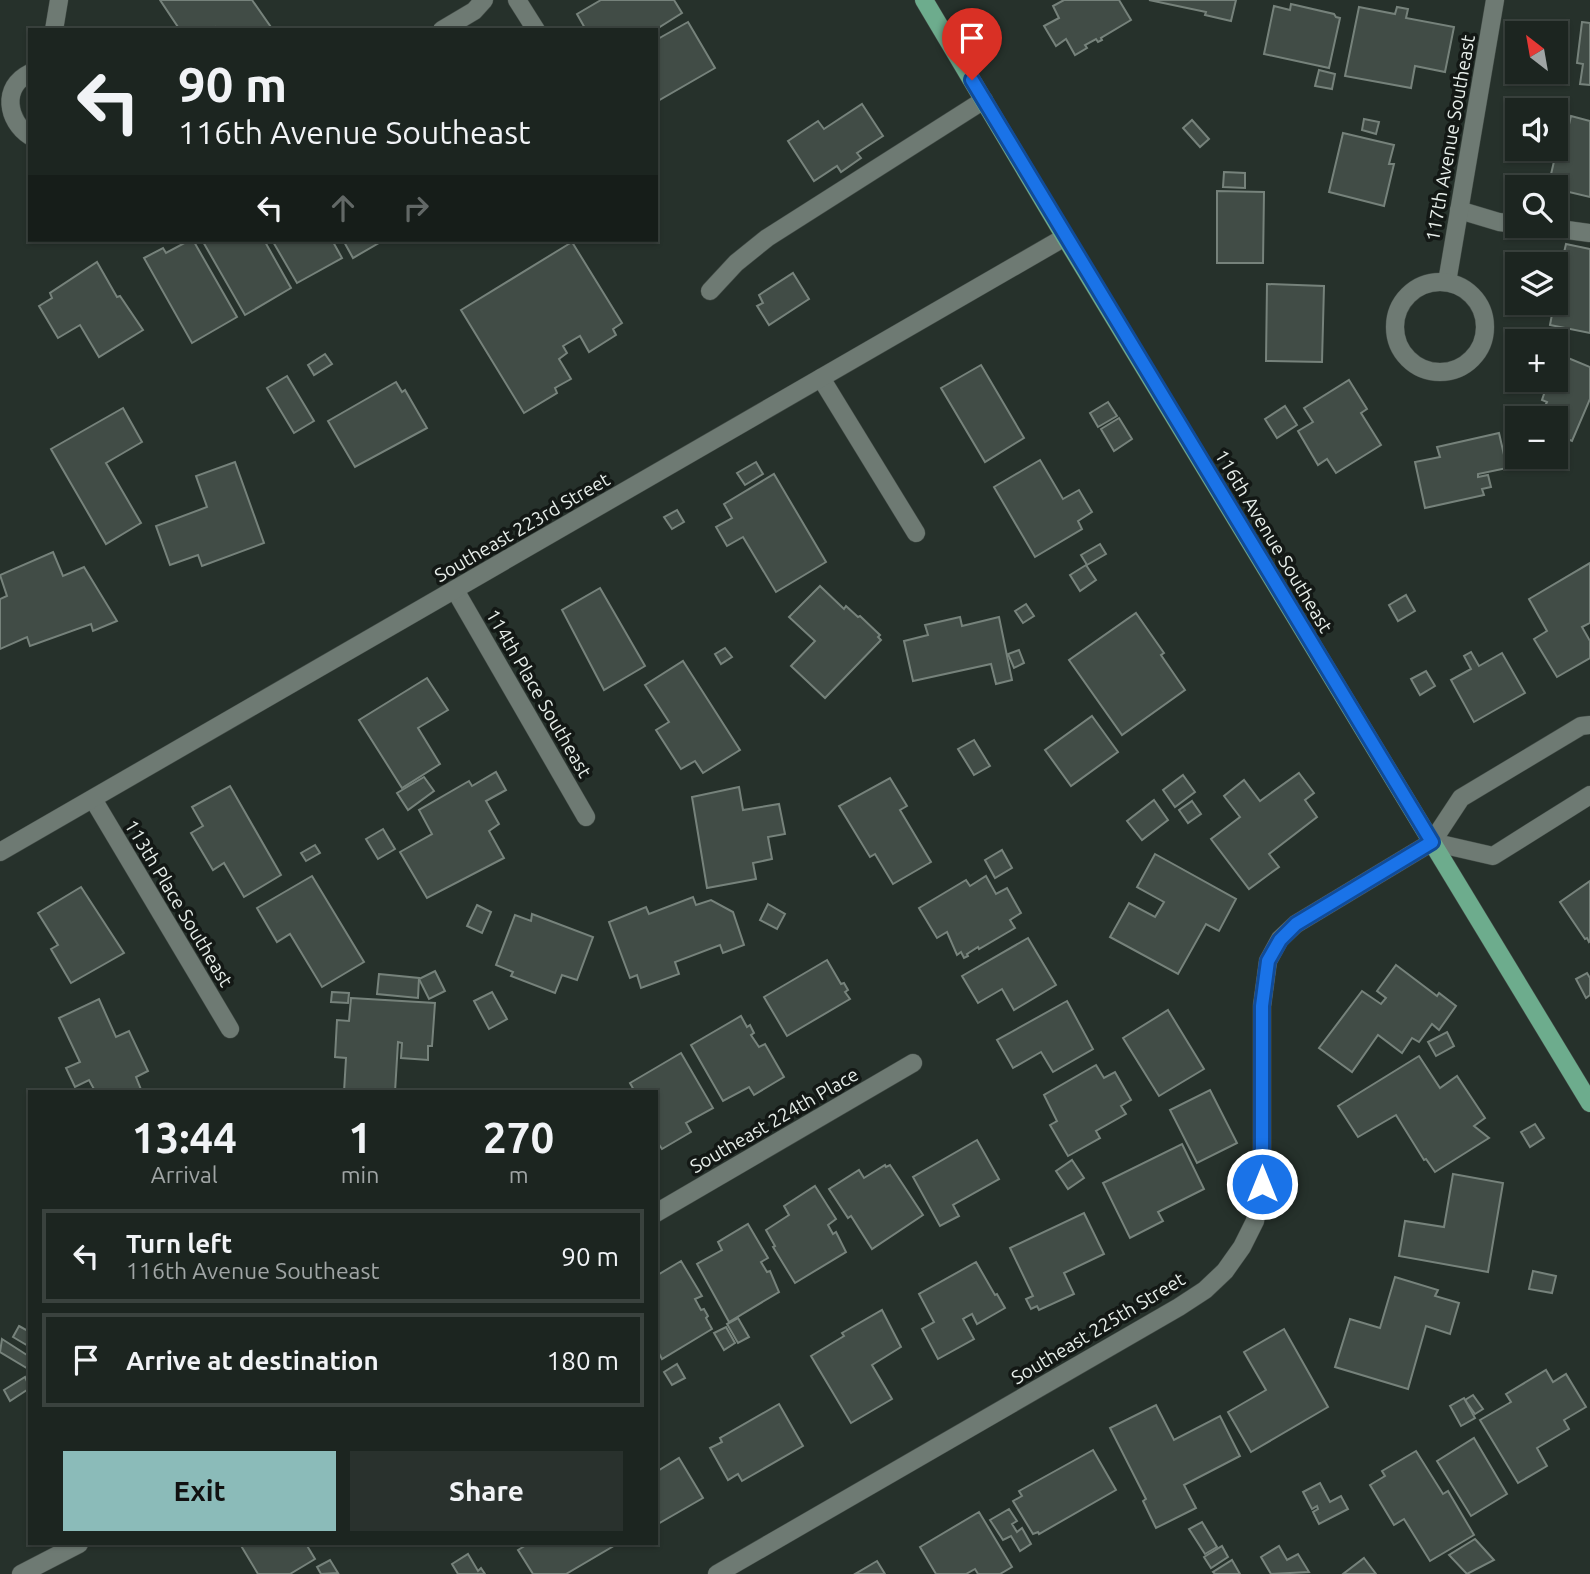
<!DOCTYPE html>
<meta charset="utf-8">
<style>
:root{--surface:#1c2520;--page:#29312d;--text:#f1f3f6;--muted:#a0a5a5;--line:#3a423e;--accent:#8bbbb9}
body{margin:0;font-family:Ubuntu,sans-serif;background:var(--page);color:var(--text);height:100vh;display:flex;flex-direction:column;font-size:26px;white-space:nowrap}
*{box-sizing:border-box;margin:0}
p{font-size:23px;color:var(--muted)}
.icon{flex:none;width:38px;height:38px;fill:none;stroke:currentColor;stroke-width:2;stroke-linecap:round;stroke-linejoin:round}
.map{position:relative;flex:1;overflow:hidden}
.side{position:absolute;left:28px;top:1090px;width:630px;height:455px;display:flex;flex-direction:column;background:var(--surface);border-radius:0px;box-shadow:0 2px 5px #0004,0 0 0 2px var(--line)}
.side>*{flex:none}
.guide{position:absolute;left:28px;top:28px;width:630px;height:214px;border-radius:0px;box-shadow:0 2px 5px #0004,0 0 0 2px var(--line);background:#1c2520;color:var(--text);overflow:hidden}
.needle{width:46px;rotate:329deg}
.fabs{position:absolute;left:1505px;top:21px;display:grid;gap:14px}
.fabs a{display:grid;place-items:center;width:63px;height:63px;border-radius:0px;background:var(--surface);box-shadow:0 2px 5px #0004,0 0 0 2px var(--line);font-size:35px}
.pin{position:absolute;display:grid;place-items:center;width:60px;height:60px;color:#fff;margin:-72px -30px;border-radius:50% 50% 50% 0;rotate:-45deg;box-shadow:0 0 7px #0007}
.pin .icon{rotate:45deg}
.me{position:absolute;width:77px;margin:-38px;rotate:0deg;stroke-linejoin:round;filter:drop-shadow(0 0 5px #0008)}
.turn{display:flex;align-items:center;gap:24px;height:147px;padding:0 35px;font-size:32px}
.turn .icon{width:91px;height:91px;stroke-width:2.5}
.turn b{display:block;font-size:49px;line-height:60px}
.lanes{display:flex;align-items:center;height:66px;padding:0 35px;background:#0003;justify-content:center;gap:35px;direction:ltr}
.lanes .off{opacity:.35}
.eta{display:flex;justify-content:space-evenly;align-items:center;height:119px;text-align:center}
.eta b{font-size:42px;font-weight:700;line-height:49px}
.button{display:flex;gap:14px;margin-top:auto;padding:14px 35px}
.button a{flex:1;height:80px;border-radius:0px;background:var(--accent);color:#111;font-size:28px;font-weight:700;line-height:80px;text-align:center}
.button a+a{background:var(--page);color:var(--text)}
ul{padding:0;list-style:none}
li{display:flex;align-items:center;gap:21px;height:94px;margin:0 14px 10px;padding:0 21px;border:4px solid var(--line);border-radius:0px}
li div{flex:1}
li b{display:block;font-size:26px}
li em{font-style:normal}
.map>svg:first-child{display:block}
</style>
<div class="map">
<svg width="1590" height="1574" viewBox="0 0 1590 1574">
<rect width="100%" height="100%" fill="#26312b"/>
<g fill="#414c46" stroke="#76827b" stroke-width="2">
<polygon points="160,0 252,0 273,30 217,30 215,27 210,30 180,30"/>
<polygon points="601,0 674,0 682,13 655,30 586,30 577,14"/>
<polygon points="1064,0 1119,0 1131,20 1101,38 1102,40 1098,42 1096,39 1085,45 1087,48 1075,55 1066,39 1056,46 1044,26 1059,18 1053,6"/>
<polygon points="1149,0 1236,0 1231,21 1205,15 1206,12"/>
<polygon points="1291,4 1334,14 1336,17 1340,18 1329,68 1264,54 1274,6 1290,10"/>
<polygon points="1359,7 1395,14 1397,7 1408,9 1406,18 1454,27 1445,72 1415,66 1411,88 1345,76"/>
<polygon points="688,22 715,68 656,102 656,40"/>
<polygon points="1582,22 1590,23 1590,85 1580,84 1583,64 1577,63"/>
<polygon points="1319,70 1335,74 1332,89 1315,86"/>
<polygon points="862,104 883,136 857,153 861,158 841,172 837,166 814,181 788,141 818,121 824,129"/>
<polygon points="1571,116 1590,121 1590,197 1548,187 1556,153 1562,154"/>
<polygon points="1364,119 1379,122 1376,134 1362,130"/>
<polygon points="1192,120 1209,139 1200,147 1183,128"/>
<polygon points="1343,133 1394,145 1389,164 1394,164 1384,206 1329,192"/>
<polygon points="1224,172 1245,173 1245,188 1223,187"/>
<polygon points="1217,191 1264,192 1263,263 1217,263"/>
<polygon points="190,240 193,240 237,317 192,343 144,258 163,248 166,253"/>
<polygon points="202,240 264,240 291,288 245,315"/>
<polygon points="272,240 332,240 342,258 297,283"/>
<polygon points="343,240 384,240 353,258"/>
<polygon points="572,242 622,323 613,329 616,335 589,352 580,336 563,346 567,353 559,359 571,379 555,388 557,393 524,413 461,310"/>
<polygon points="1566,244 1590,249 1590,333 1550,325 1554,304 1548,303 1556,303 1556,274 1559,274"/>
<polygon points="97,262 117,297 120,296 143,330 99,357 80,325 58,338 39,306 52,298 50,293"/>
<polygon points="793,273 809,299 769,325 757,306 763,303 759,295"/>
<polygon points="1267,284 1324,286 1322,362 1266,361"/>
<polygon points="1556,353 1590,367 1590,399 1572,441 1556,434 1556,418 1539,418 1547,402 1542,400 1545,391 1529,384 1531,380 1556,380"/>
<polygon points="325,354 332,364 314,375 308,365"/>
<polygon points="981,365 1024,438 985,462 941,388"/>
<polygon points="287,376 314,421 294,433 267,388"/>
<polygon points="1349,380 1367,409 1361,413 1381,445 1336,473 1327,459 1318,465 1298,431 1313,422 1304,408"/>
<polygon points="396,382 402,392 405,390 427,428 355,467 328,421"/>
<polygon points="1108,402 1117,416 1098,427 1090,413"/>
<polygon points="1285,406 1297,425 1277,438 1265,419"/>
<polygon points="123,408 142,442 106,463 141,523 106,544 51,449"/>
<polygon points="1119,418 1132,439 1114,451 1101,429"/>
<polygon points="1499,433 1507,468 1478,474 1478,477 1488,475 1491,487 1482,489 1484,495 1425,508 1415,462 1440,457 1437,447"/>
<polygon points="1040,460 1063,499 1079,490 1092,512 1078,521 1082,529 1035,557 994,487"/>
<polygon points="235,462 264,543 202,566 198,555 170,565 156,526 207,507 196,476"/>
<polygon points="756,462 763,474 745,485 737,473"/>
<polygon points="774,474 826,562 776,592 743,537 727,546 716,527 732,518 724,504"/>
<polygon points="677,510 684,522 672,529 664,517"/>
<polygon points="1100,544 1106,554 1087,565 1081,555"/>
<polygon points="53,552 63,576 84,567 117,621 93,631 91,624 30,646 27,637 0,649 0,599 7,596 0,575"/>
<polygon points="1590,563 1590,623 1582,627 1590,641 1590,658 1557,677 1534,639 1547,631 1529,599"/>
<polygon points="1086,565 1096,580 1080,591 1070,575"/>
<polygon points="820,586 844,609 846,606 858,617 860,616 880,635 878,637 881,640 825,698 791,666 815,641 789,617"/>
<polygon points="600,588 645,666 604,690 562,610"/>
<polygon points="1406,595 1415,611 1398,621 1389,605"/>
<polygon points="1026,604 1034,616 1023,623 1015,611"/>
<polygon points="1136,613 1164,653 1161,655 1185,690 1122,735 1069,660"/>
<polygon points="960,617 962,626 999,617 1012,680 996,684 991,664 913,681 904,641 928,635 925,625"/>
<polygon points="725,648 732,657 721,664 715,654"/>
<polygon points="1019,650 1024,663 1014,668 1008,654"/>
<polygon points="1471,652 1479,666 1502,653 1525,693 1474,722 1451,680 1471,669 1464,656"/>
<polygon points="683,661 740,750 703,773 695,761 681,769 656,730 669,722 645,685"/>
<polygon points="1426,671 1435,686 1420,695 1411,679"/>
<polygon points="427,678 448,710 418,728 440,764 402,788 359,720"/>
<polygon points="1092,716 1118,752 1071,786 1045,750"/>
<polygon points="974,740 990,766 974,775 958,749"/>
<polygon points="496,772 506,790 486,801 499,824 489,831 504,858 427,898 400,852 432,834 419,810 469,781 472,786"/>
<polygon points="1299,773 1314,793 1305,800 1317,817 1269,854 1279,867 1249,889 1211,839 1240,817 1224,796 1244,780 1260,801"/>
<polygon points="1183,775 1195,792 1175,807 1163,790"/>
<polygon points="424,777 434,791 408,810 397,793"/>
<polygon points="890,778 907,806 900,810 931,862 893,884 875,854 870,857 839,806"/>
<polygon points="230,786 281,875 244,897 224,863 213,870 191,833 203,826 192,807"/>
<polygon points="739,787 743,810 779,804 785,834 768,837 772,859 753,863 756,879 707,888 692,797"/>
<polygon points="1154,800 1168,820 1142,840 1127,821"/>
<polygon points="1192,801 1201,814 1188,823 1179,810"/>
<polygon points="383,829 395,849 378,859 366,839"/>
<polygon points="315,845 320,853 306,861 301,853"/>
<polygon points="1002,850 1012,868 995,878 985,860"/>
<polygon points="1155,854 1236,899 1219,931 1206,924 1178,974 1110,937 1129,903 1155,917 1164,902 1137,887"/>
<polygon points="312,876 364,962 322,987 290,934 277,942 257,908"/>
<polygon points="986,876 996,894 1007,888 1021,913 1010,920 1015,928 979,949 978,947 967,954 968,956 964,958 961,952 957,955 947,932 937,938 919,908 966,880 970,886"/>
<polygon points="1590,881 1590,941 1589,942 1587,938 1585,939 1560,902"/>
<polygon points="81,887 124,953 71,983 51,949 58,945 38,913"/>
<polygon points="693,897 696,905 711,900 733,912 744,945 723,953 720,945 675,962 679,974 641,988 637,975 630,978 609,922 646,907 649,914"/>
<polygon points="768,904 785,914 777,929 760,920"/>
<polygon points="477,905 491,912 482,933 467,926"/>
<polygon points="532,914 593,937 577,980 562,975 555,993 511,976 513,972 496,965 515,915 531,921"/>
<polygon points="1028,938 1056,985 1014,1010 1002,989 978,1003 962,976"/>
<polygon points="827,960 841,984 844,983 848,990 845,992 850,999 787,1036 764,997"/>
<polygon points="1396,965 1437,996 1439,993 1456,1006 1439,1030 1432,1024 1419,1042 1412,1038 1402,1053 1378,1035 1352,1072 1319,1048 1362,991 1381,1004 1386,998 1377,991"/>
<polygon points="435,971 445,991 429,999 419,979"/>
<polygon points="1587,973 1590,978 1590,995 1586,998 1576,979"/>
<polygon points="379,974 419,978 418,998 377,994"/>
<polygon points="332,992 349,993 348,1003 331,1002"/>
<polygon points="492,992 507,1019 489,1029 474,1001"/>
<polygon points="351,998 435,1003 432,1046 428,1046 428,1060 401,1058 402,1043 398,1042 395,1092 344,1092 346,1058 335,1057 337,1020 349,1021"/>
<polygon points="99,999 116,1037 129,1031 148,1071 136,1077 142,1092 92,1092 95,1091 89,1080 75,1087 66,1068 80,1062 59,1018"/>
<polygon points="1067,1001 1093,1049 1053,1072 1041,1052 1013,1068 997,1040"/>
<polygon points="1168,1010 1204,1069 1159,1096 1123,1038"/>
<polygon points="741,1016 747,1027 750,1025 754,1033 751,1035 759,1047 765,1044 784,1077 754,1095 749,1087 723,1101 691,1045"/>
<polygon points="1447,1032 1454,1046 1436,1056 1428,1042"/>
<polygon points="681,1053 713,1108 686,1123 691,1132 662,1149 656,1140 656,1092 635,1092 630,1083"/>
<polygon points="1419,1056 1440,1088 1457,1076 1485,1118 1474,1126 1489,1138 1435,1172 1426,1159 1424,1160 1396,1115 1358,1137 1338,1106"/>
<polygon points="1096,1065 1104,1078 1115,1072 1131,1100 1121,1106 1126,1114 1096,1131 1100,1138 1068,1156 1050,1125 1057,1121 1044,1095"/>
<polygon points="1210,1090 1237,1143 1197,1163 1170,1110"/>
<polygon points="1535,1124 1544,1138 1530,1147 1521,1132"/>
<polygon points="977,1140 999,1179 953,1205 959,1216 940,1226 913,1177"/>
<polygon points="1182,1144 1204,1189 1158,1212 1163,1221 1130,1238 1103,1183"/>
<polygon points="1072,1160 1084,1178 1068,1189 1056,1171"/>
<polygon points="885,1165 886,1167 890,1165 923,1215 872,1249 851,1216 848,1218 829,1189 859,1170 864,1178"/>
<polygon points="1453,1174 1503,1183 1488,1272 1399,1256 1405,1221 1444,1227"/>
<polygon points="815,1186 836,1219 828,1225 833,1234 836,1232 846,1252 795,1283 773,1247 775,1246 766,1230 789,1215 784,1206"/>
<polygon points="1084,1213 1104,1254 1064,1273 1074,1294 1039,1310 1037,1306 1031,1309 1026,1299 1033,1296 1010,1248"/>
<polygon points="748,1224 768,1258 761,1262 767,1272 770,1271 779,1292 729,1322 697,1264 722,1250 718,1242"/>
<polygon points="681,1261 702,1296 695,1299 701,1310 704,1309 708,1316 706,1318 712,1329 662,1359 656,1348 656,1276"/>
<polygon points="976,1262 995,1295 997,1294 1005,1308 977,1324 972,1314 963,1319 974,1339 938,1359 922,1329 934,1322 919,1294"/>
<polygon points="1533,1271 1556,1276 1552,1293 1529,1289"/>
<polygon points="1395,1277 1438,1290 1435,1296 1459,1303 1450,1334 1426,1326 1408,1389 1335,1367 1350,1319 1380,1328"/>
<polygon points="882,1310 901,1347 872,1365 892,1399 851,1423 811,1356 844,1336 842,1333"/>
<polygon points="738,1318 749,1337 738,1343 727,1324"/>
<polygon points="19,1326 30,1332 30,1347 13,1337"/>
<polygon points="726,1327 735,1343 724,1350 714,1333"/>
<polygon points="1284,1329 1328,1407 1251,1452 1228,1412 1266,1390 1244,1352"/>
<polygon points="2,1339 30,1357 30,1370 0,1352"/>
<polygon points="677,1364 685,1378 672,1385 664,1372"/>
<polygon points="1546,1370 1553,1382 1566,1374 1586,1407 1564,1420 1569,1429 1537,1448 1547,1466 1518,1483 1480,1420 1511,1402 1506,1394"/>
<polygon points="25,1377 30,1388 10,1401 4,1390"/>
<polygon points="1473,1395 1483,1409 1475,1414 1465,1400"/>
<polygon points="1464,1398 1475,1418 1461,1426 1450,1406"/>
<polygon points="779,1404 803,1446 742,1481 738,1474 728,1480 710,1448 722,1442 720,1438"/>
<polygon points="1156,1405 1174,1440 1220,1416 1240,1456 1184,1485 1196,1508 1156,1528 1143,1501 1146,1499 1110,1428"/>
<polygon points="1474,1438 1507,1494 1471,1516 1437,1461"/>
<polygon points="1093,1450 1116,1490 1039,1534 1038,1532 1033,1534 1013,1501 1022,1496 1019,1491"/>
<polygon points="1416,1451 1443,1494 1448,1491 1474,1535 1430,1561 1404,1519 1394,1525 1370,1485 1385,1476 1382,1471"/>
<polygon points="679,1458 703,1498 656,1525 656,1472"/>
<polygon points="1320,1483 1330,1502 1341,1496 1348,1509 1319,1524 1313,1512 1318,1509 1317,1506 1312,1509 1303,1492"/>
<polygon points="1009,1509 1017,1521 1012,1524 1017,1532 1022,1528 1031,1544 1020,1551 1011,1536 1003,1540 990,1520"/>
<polygon points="979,1512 1012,1567 1000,1574 978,1574 975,1569 966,1574 936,1574 920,1547"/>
<polygon points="1202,1522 1217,1547 1205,1554 1189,1529"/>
<polygon points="1475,1539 1494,1560 1467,1574 1449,1555"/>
<polygon points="240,1544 306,1544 315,1559 290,1574 258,1574"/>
<polygon points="528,1544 617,1544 566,1574 533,1574 518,1550"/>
<polygon points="1222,1546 1228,1557 1211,1568 1204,1557"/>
<polygon points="1279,1546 1287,1560 1298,1554 1309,1572 1271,1574 1261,1557"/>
<polygon points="468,1554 478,1571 481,1568 485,1574 458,1574 452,1564"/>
<polygon points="1364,1558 1376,1574 1343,1574"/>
<polygon points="330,1560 338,1573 321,1574 317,1567"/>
<polygon points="1232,1560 1240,1574 1215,1574 1213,1572"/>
<polygon points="877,1561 885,1574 855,1574"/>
</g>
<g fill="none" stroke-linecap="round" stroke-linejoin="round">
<defs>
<g id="minor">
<polyline points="517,0 536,30"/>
<polyline points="54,30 59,0"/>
<polyline points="442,30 474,11 484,0"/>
<path d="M 30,73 C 1,87 7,121 30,136"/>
<polyline points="1459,210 1499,222 1517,224"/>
<polyline points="1538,226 1590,233"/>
<polyline points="1447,282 1495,0"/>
<circle cx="1440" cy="327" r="45"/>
<polyline points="710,291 736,263 767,238 984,100"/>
<polyline points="821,378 916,533"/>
<polyline points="455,590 586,817"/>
<polyline points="93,799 230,1029"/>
<polyline points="1432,842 1493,856 1590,795"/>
<polyline points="0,852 1065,237"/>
<polyline points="656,1213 913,1063"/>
<polyline points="21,1574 79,1544"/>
<polyline points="717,1574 1179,1307 1205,1290 1225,1271 1242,1247 1255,1221 1262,1184 1262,1006 1268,961 1280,939 1296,924 1432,842 1461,798 1581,726 1590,725"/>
</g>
<polyline id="major" points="924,0 1065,237 1590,1103"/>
</defs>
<use href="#minor" stroke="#434c47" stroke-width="19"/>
<use href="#major" stroke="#434c47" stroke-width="19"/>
<use href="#minor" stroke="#6e7a73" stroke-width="18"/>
<use href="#major" stroke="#6dac8d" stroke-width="18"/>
</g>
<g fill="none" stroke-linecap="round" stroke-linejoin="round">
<defs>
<polyline id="route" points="972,80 1432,842 1296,924 1280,940 1268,961 1262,1006 1262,1184"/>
</defs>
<use href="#route" stroke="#114b97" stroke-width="18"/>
<use href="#route" stroke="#1a73e8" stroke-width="12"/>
</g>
<g text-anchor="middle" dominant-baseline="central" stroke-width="7" stroke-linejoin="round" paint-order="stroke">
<g font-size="19" fill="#e7eeea" stroke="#131815">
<text transform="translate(1450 138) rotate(-80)">117th Avenue Southeast</text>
<text transform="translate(522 527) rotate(-30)">Southeast 223rd Street</text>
<text transform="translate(1274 541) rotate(59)">116th Avenue Southeast</text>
<text transform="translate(539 693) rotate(60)">114th Place Southeast</text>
<text transform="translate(179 903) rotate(59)">113th Place Southeast</text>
<text transform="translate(774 1120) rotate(-30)">Southeast 224th Place</text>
<text transform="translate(1098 1328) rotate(-31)">Southeast 225th Street</text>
</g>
</g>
</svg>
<div class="fabs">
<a><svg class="needle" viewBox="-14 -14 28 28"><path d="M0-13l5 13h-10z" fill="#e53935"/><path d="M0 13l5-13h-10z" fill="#a0a5a5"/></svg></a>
<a><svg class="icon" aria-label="sound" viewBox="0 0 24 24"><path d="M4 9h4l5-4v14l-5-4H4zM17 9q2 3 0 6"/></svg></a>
<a><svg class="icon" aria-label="search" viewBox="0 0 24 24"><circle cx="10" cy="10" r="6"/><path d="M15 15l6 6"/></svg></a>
<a><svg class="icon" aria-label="layers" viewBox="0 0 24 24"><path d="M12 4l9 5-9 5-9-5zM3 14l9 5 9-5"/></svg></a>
<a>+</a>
<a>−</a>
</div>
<div class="pin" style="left:972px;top:80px;background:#d93025"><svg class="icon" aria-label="arrive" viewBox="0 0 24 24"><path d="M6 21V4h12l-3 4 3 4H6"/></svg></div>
<svg class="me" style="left:1262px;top:1184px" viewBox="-20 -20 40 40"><circle r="17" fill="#1a73e8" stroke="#fff" stroke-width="3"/><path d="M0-11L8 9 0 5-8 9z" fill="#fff"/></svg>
<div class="guide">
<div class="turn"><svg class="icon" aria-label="left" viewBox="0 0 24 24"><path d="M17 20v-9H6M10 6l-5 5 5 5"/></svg><div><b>90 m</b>116th Avenue Southeast</div></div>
<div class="lanes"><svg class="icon" aria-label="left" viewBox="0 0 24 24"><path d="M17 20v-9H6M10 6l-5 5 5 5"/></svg><svg class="icon off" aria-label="ahead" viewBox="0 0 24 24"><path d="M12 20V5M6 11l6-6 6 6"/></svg><svg class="icon off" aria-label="right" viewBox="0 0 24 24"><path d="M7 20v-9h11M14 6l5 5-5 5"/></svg></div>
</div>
<section class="side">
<div class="eta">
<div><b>13:44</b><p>Arrival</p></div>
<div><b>1</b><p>min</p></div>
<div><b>270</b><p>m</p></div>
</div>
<ul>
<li><svg class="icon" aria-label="left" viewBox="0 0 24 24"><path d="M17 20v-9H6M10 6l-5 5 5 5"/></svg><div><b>Turn left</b><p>116th Avenue Southeast</p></div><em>90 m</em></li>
<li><svg class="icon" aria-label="arrive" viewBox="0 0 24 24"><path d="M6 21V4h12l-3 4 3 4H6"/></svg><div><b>Arrive at destination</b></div><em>180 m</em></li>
</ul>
<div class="button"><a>Exit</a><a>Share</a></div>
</section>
</div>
